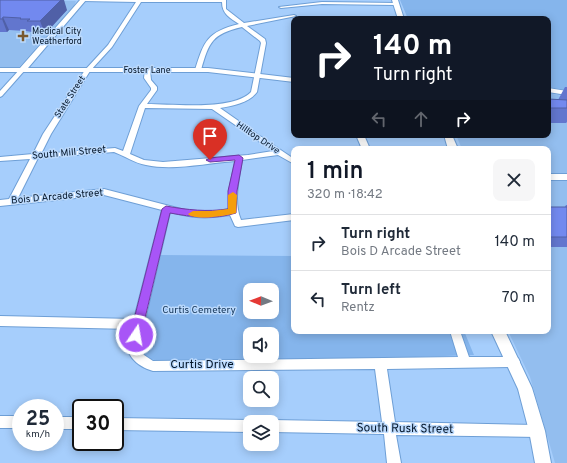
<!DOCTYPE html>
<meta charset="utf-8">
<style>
:root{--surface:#fff;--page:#f6f6f7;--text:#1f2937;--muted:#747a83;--line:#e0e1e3;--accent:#111827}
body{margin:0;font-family:Overpass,sans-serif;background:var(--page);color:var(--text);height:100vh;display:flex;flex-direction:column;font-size:15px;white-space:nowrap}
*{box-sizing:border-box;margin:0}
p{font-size:13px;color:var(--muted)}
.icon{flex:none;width:22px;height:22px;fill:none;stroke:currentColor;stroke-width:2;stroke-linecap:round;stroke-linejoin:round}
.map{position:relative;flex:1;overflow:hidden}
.panel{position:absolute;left:291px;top:146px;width:260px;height:188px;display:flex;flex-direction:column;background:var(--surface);border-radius:8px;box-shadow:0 2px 10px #0003}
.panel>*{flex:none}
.hud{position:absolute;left:291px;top:16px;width:260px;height:122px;border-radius:8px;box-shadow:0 2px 10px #0003;background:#111827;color:#fff;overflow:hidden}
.needle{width:26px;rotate:271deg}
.buttons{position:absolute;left:243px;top:283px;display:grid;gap:8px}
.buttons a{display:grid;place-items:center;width:36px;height:36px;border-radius:8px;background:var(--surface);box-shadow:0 2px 10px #0003;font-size:20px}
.speed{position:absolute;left:12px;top:399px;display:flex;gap:8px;font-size:20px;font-weight:700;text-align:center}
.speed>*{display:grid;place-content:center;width:52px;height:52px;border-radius:50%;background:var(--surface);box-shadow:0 2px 10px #0003;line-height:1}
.speed small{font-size:10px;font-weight:400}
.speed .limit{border:2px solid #111;border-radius:6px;background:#fff;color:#111}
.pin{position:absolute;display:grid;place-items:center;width:34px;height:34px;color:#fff;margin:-41px -17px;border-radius:50% 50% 50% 0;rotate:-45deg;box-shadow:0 0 4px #0007}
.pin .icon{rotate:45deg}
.me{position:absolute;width:44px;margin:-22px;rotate:12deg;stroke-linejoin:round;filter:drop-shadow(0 0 3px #0008)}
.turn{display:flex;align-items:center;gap:14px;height:84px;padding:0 16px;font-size:18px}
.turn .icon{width:52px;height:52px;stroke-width:2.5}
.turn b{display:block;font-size:28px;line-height:34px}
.lanes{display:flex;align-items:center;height:38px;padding:0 16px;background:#0003;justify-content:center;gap:20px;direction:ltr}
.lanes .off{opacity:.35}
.round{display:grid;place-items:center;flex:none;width:42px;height:42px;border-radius:8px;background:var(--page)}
.summary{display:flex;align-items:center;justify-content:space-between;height:68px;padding:0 16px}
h1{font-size:24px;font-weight:600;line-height:30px;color:var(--accent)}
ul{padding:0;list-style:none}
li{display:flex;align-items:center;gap:12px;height:56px;padding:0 16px;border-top:1px solid var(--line)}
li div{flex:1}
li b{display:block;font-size:15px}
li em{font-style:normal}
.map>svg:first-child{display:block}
</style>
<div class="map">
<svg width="567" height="463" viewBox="0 0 567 463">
<rect width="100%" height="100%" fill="#a6cefc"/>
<g fill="#93beef">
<polygon points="12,0 76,1 74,6 19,67 0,67 0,4"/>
<polygon points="548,93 567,97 567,463 555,463 530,377 508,331 548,331 548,149 462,149 456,135 548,135"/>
</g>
<g fill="#85b5ec" fill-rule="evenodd">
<polygon points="400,0 567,0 567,90 548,87 548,19 408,19"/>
<path d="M 161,255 L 294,256 L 294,331 L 464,331 L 474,355 L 297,361 L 161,361 L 148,359 L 140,351 L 139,339 ZM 250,290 L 272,290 L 272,312 L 250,312 ZM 250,334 L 272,334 L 272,356 L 250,356 Z"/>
</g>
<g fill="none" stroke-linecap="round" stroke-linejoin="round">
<defs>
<g id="minor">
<path d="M 81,0 L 226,0 L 226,9 L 244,23 L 294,15 L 296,16 L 247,26 L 265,39 L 266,43 L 257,92 C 249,103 233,106 220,108 L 257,134 L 294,159 L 294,164 L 278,155 L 242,160 C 239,180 233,201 241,220 L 294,214 L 294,220 L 238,227 L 235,226 L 230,215 C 207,219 192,218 170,212 L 139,346 L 144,355 L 153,361 L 458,357 L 450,331 L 460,331 L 469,357 L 514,357 L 518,358 L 520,362 L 518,366 L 514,367 L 387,369 L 395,422 L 537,425 L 542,426 L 543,431 L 542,436 L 537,437 L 396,435 L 401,463 L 387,463 L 384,434 L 272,432 L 272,422 L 267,422 L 272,420 L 382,422 L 375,369 L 153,371 C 142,368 127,359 128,345 C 128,339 130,334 132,329 L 0,326 L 0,316 L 134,319 L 162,210 L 104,195 L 0,206 L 0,200 L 9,199 L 30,159 L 0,161 L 0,157 L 33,154 L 43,134 L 85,70 L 108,45 L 136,2 L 83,1 ZM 141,2 L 222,2 C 222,14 230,18 239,24 C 207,32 204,41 195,70 L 198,72 L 201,70 C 209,42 212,34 242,27 L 260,41 L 261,43 L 251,92 C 233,111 172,104 147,104 L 157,90 L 157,87 L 151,80 L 150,70 L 145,69 L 144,78 L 151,88 L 151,90 L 139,106 L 123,151 L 115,148 L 41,154 L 51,134 L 90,71 L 112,47 ZM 145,108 L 212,109 L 273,151 L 248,155 L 163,162 L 144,160 L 130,154 ZM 114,152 C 125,156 134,163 146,165 C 173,171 207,163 235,161 L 229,191 L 229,209 L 211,212 L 189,211 L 104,189 L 18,198 L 38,158 Z"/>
<polygon points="322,2 396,3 398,4 396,5 322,4 281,8 279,7"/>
<polygon points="20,69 25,70 2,96 0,97 0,91"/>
<polygon points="356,135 364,135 370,149 362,149"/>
<rect x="548" y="174" width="19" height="6"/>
<rect x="0" y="416" width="21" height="12"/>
<rect x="55" y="417" width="26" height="12"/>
<polygon points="115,418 250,420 255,422 250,422 250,432 115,430"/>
</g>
<g id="tertiary">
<polygon points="80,0 86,0 28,68 208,68 294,78 294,82 208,72 0,72 0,68 20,68"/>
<polygon points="392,0 398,0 404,19 398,19"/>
<polygon points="548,88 567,91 567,95 548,92"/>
<polygon points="444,135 452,135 458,149 448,149"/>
<polygon points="491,331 505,331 532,388 545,431 551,463 535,463 529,431 518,389"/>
</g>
</defs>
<use href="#minor" stroke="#6e9fd6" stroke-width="2"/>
<use href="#tertiary" stroke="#6e9fd6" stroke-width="2"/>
<use href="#minor" fill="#fff" fill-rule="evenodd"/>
<use href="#tertiary" fill="#fff" fill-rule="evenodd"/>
</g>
<g fill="#6276ce">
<polygon points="0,0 67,10 45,34 33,34 32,32 26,31 25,31 9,30 7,32 0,32"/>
<polygon points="565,87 567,87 567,122 566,123 548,123 548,99 558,100"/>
<polygon points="566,205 567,205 567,247 548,247 548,207 565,207"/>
</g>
<g fill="#5060a7">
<polygon points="61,0 64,0 67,10 45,34 40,21"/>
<polygon points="3,17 9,30 7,32 2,19"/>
</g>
<g fill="#7289ef" stroke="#5060a7">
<polygon points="0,0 61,0 40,21 27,21 30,19 20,19 21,18 3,17 2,19 0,19"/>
<polygon points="548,99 567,100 567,108 548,108"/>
<polygon points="548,207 567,207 567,237 549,237 548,235"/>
</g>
<path fill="#a855f7" stroke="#6d37a1" d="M 239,155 L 243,158 L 237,191 L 236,213 C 214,220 192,217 170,213 L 141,335 L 139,338 L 136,340 L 132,338 L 130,335 L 162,209 L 166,206 C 188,210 207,212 228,209 L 228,191 L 235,160 L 210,162 L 206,160 L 210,158 Z"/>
<path fill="#f59e0b" d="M 233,192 L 237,195 L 236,213 C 226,216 195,221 188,214 L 193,211 L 211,211 L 228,209 L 228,195 Z"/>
<path fill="#79592f" stroke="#bcdafd" stroke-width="1.5" d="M21 30h4v4h4v4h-4v4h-4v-4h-4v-4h4z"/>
<g text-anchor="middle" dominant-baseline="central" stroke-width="3" stroke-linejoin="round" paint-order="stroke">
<g font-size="9" fill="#04162a" stroke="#bcdafd" text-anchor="start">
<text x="32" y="31">Medical City<tspan x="32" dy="10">Weatherford</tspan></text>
</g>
<g font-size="9" fill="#04162a" stroke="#bcdafd">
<text x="147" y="70">Foster Lane</text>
<text transform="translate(70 97) rotate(-57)">State Street</text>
<text transform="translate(258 138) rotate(34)">Hilltop Drive</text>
</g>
<g font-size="10" fill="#04162a" stroke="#bcdafd">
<text transform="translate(69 153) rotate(-5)">South Mill Street</text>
<text transform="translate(57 197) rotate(-5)">Bois D Arcade Street</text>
</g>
<g font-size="10" fill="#123356" stroke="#bcdafd">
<text x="199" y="310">Curtis Cemetery</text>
</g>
<g font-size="12" fill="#04162a" stroke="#bcdafd">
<text x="202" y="365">Curtis Drive</text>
<text transform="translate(405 429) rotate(1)">South Rusk Street</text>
</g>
</g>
</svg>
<div class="buttons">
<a><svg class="needle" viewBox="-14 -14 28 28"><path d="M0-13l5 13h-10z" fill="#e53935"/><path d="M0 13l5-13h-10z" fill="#747a83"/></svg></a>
<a><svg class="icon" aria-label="sound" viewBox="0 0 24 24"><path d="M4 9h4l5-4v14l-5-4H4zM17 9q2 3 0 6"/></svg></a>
<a><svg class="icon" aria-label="search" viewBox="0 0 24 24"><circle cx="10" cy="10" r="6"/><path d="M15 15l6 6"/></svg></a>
<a><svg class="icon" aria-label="layers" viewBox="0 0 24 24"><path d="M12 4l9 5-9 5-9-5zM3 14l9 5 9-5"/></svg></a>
</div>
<div class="speed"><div>25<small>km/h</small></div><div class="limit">30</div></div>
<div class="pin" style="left:210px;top:160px;background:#d93025"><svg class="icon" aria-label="arrive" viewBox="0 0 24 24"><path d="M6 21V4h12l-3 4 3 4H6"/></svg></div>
<svg class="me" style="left:136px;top:335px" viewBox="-20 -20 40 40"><circle r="17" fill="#a855f7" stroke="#fff" stroke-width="3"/><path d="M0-11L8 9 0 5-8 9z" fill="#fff"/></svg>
<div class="hud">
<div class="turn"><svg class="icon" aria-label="right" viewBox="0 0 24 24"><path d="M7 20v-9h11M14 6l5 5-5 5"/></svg><div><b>140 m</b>Turn right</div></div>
<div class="lanes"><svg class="icon off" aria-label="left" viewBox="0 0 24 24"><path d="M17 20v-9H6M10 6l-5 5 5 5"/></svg><svg class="icon off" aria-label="ahead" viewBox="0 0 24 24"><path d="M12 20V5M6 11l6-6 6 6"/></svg><svg class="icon" aria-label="right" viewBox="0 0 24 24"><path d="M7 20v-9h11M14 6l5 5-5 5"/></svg></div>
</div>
<section class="panel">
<div class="summary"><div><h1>1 min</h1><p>320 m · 18:42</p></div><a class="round"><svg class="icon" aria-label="close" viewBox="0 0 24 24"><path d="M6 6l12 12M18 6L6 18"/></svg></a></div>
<ul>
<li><svg class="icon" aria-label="right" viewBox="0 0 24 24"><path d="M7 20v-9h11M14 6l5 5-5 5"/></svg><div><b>Turn right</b><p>Bois D Arcade Street</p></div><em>140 m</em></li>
<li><svg class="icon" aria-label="left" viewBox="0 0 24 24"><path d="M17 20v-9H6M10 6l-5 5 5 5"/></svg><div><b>Turn left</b><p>Rentz</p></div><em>70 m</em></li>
</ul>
</section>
</div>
